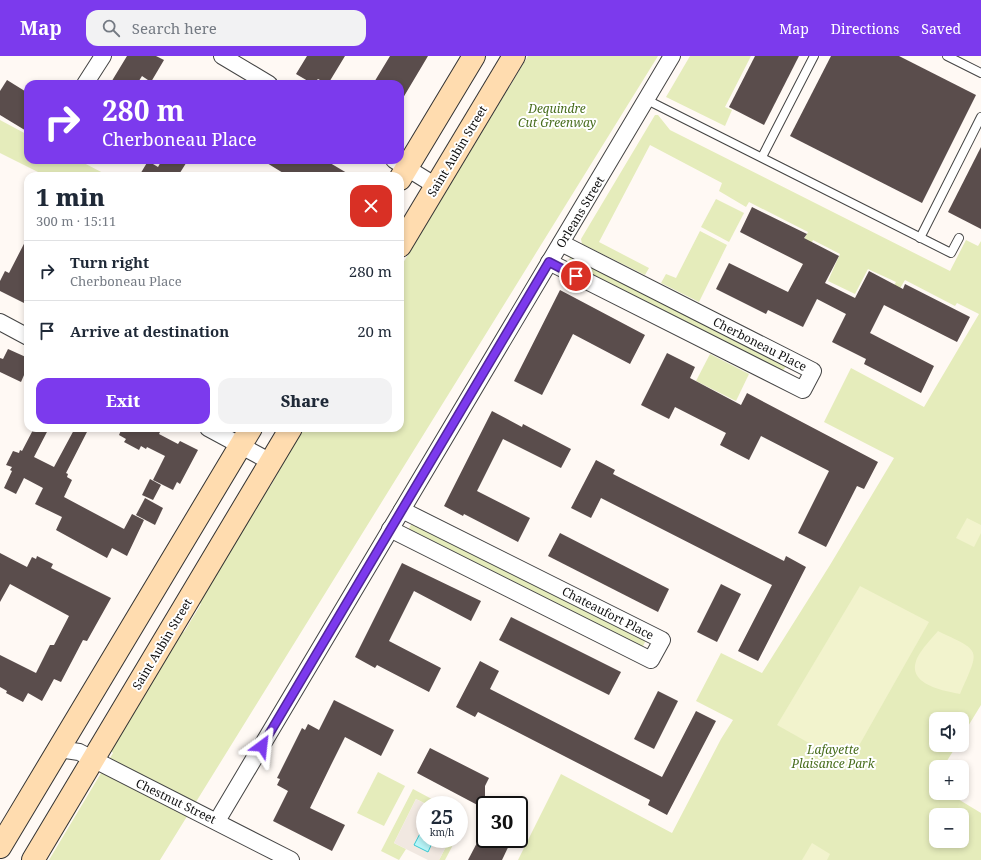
<!DOCTYPE html>
<meta charset="utf-8">
<style>
:root{--surface:#fff;--page:#f2f2f3;--text:#1f2937;--muted:#747a83;--line:#e0e1e3;--accent:#7c3aed}
body{margin:0;font-family:"Noto Serif",serif;background:var(--page);color:var(--text);height:100vh;display:flex;flex-direction:column;font-size:15px;white-space:nowrap}
*{box-sizing:border-box;margin:0}
p{font-size:13px;color:var(--muted)}
.icon{flex:none;width:22px;height:22px;fill:none;stroke:currentColor;stroke-width:2;stroke-linecap:round;stroke-linejoin:round}
.map{position:relative;flex:1;overflow:hidden}
.drawer{position:absolute;left:24px;top:116px;width:380px;height:260px;display:flex;flex-direction:column;background:var(--surface);border-radius:12px;box-shadow:0 2px 6px #0003}
.drawer>*{flex:none}
.top-card{position:absolute;left:24px;top:24px;width:380px;height:84px;border-radius:12px;box-shadow:0 2px 6px #0003;background:#7c3aed;color:#fff;overflow:hidden}
.fabs{position:absolute;left:929px;top:656px;display:grid;gap:8px}
.fabs a{display:grid;place-items:center;width:40px;height:40px;border-radius:8px;background:var(--surface);box-shadow:0 2px 6px #0003;font-size:20px}
.speed{position:absolute;left:416px;top:740px;display:flex;gap:8px;font-size:20px;font-weight:700;text-align:center}
.speed>*{display:grid;place-content:center;width:52px;height:52px;border-radius:50%;background:var(--surface);box-shadow:0 2px 6px #0003;line-height:1}
.speed small{font-size:10px;font-weight:400}
.speed .limit{border:2px solid #111;border-radius:6px;background:#fff;color:#111}
.pin{position:absolute;display:grid;place-items:center;width:34px;height:34px;color:#fff;margin:-17px;border:2px solid #fff;border-radius:50%;box-shadow:0 1px 4px #0007}
.me{position:absolute;width:44px;margin:-22px;rotate:30deg;stroke-linejoin:round;filter:drop-shadow(0 0 3px #0008)}
.turn{display:flex;align-items:center;gap:14px;height:84px;padding:0 12px;font-size:18px}
.turn .icon{width:52px;height:52px;stroke-width:2.5}
.turn b{display:block;font-size:28px;line-height:34px}
.round{display:grid;place-items:center;flex:none;width:42px;height:42px;border-radius:12px;background:var(--page)}
.overview{display:flex;align-items:center;justify-content:space-between;height:68px;padding:0 12px}
h1{font-size:24px;font-weight:800;line-height:30px}
.button{display:flex;gap:8px;margin-top:auto;padding:8px 12px}
.button a{flex:1;height:46px;border-radius:12px;background:var(--accent);color:#fff;font-size:16px;font-weight:800;line-height:46px;text-align:center}
.button a+a{background:var(--page);color:var(--text)}
ul{padding:0;list-style:none}
li{display:flex;align-items:center;gap:12px;height:60px;padding:0 12px;border-top:1px solid var(--line)}
li div{flex:1}
li b{display:block;font-size:15px}
li em{font-style:normal}
header{display:flex;align-items:center;gap:24px;box-sizing:border-box;height:56px;padding:0 20px;background:var(--accent);color:#fff}
header strong{font-size:19px}
nav{display:flex;gap:22px;margin-inline-start:auto;font-size:14px}
.search{width:280px;height:36px;background:var(--page);display:flex;align-items:center;gap:10px;box-sizing:border-box;padding:0 14px;border-radius:12px;color:var(--muted);font-size:15px}
.map>svg:first-child{display:block}
</style>
<header>
<strong>Map</strong>
<div class="search"><svg class="icon" aria-label="search" viewBox="0 0 24 24"><circle cx="10" cy="10" r="6"/><path d="M15 15l6 6"/></svg>Search here</div>
<nav><a>Map</a><a>Directions</a><a>Saved</a></nav>
</header>
<div class="map">
<svg width="981" height="804" viewBox="0 0 981 804">
<rect width="100%" height="100%" fill="#fff9f4"/>
<g fill="#e5ecbb" fill-rule="evenodd">
<polygon points="528,0 658,0 160,804 49,804 113,697 111,695 181,575 184,576 201,548 199,547 268,430 270,431 303,372 400,372 400,212"/>
<polygon points="690,0 751,0 725,51 732,54 725,70 666,41"/>
<path d="M 655,59 L 658,59 L 670,74 L 950,215 L 966,184 L 978,190 L 981,185 L 981,649 L 962,680 L 962,663 L 936,663 L 936,689 L 957,689 L 943,711 L 936,711 L 936,737 L 948,737 L 981,757 L 981,804 L 518,804 L 561,718 L 672,777 L 721,683 L 733,664 L 696,645 L 721,597 L 762,617 L 830,509 L 894,402 L 824,366 L 851,312 L 924,351 L 979,258 L 957,247 L 955,250 L 905,224 L 899,234 L 893,231 L 896,226 L 868,213 L 855,238 L 828,225 L 840,198 L 813,184 L 811,188 L 803,185 L 808,176 L 749,146 L 746,151 L 719,135 L 722,127 L 650,89 L 599,186 L 649,212 L 645,219 L 582,188 L 581,183 ZM 936,759 L 962,759 L 962,785 L 936,785 Z"/>
<polygon points="0,64 28,79 28,104 78,104 109,120 46,120 0,97"/>
<polygon points="716,143 744,157 729,186 701,171"/>
<polygon points="700,175 727,189 699,246 661,227 666,218 676,222"/>
<polygon points="571,200 787,309 782,316 567,208"/>
<polygon points="710,298 749,318 736,345 696,325"/>
<polygon points="413,465 646,584 642,592 408,474"/>
<polygon points="378,716 405,730 384,770 357,757"/>
<polygon points="413,733 443,749 428,749 416,743 394,787 406,793 399,804 381,795"/>
<polygon points="459,757 467,762 459,777"/>
<polygon points="450,783 456,783 445,804 439,804"/>
</g>
<g fill="#f2f3cd">
<polygon points="967,462 981,469 981,477 974,491 956,482"/>
<polygon points="860,530 929,566 848,709 777,669"/>
<path d="M 938,575 C 981,596 981,591 960,638 C 940,634 901,627 920,597 C 925,589 932,582 938,575 Z"/>
<polygon points="812,787 830,798 827,804 802,804"/>
</g>
<polygon fill="#f1e8e1" points="416,743 428,749 425,749 425,783 450,783 439,804 428,804 394,787"/>
<polygon fill="#b7f6f9" stroke="#3ac9d3" points="425,768 425,783 434,783 428,796 414,789"/>
<g fill="#5a4d4c">
<polygon points="127,0 156,0 164,4 151,26 142,20 137,28 110,28"/>
<polygon points="307,0 345,0 328,28 318,23 313,28 296,18"/>
<polygon points="390,0 428,0 400,47 400,28 373,28"/>
<polygon points="755,0 799,0 764,69 729,51"/>
<polygon points="831,0 899,0 976,39 922,147 790,80"/>
<polygon points="7,24 28,37 28,76 0,59 0,35"/>
<polygon points="981,91 981,173 948,156"/>
<polygon points="162,104 188,104 178,120 139,120 148,105 158,111"/>
<polygon points="262,104 325,104 352,120 288,120"/>
<polygon points="752,151 807,178 804,182 839,200 825,227 855,242 869,215 903,233 905,228 970,261 957,286 884,249 870,277 934,310 921,337 864,308 866,303 832,286 846,258 817,243 803,271 768,254 766,258 716,233 729,207 788,236 803,208 740,176"/>
<polygon points="28,180 28,249 0,235 0,225 5,215 9,217"/>
<polygon points="560,234 645,279 630,308 573,278 542,339 514,325"/>
<polygon points="8,293 28,302 28,310 21,326 0,316 0,302 3,303"/>
<polygon points="667,297 695,311 690,322 741,349 747,337 878,406 864,433 857,430 826,491 798,477 829,415 761,380 749,404 720,389 726,377 675,351 669,363 641,349"/>
<polygon points="492,355 522,371 523,368 571,393 561,412 503,383 477,435 530,462 518,486 464,458 463,460 444,450"/>
<polygon points="34,372 49,372 34,401 54,411 75,372 89,372 66,417 68,418 67,421 72,424 64,441 124,473 132,458 144,464 127,500 112,492 107,502 56,474 62,461 35,448 43,432 24,422 16,438 4,432 12,415 10,414 12,411 6,409 13,395 19,397 20,394 22,395"/>
<polygon points="122,372 153,372 160,376 159,378 178,388 180,385 198,394 180,428 177,426 173,434 153,424 165,400 147,391 146,393 141,390 139,394 124,386 126,383 119,379"/>
<polygon points="596,404 615,414 613,418 784,505 786,500 806,511 758,605 738,595 772,529 601,442 591,462 571,452"/>
<polygon points="150,423 161,429 153,444 142,439"/>
<polygon points="145,442 163,452 155,469 136,459"/>
<polygon points="560,477 669,533 658,556 548,500"/>
<polygon points="0,497 27,511 32,501 36,503 37,500 53,508 51,512 111,542 87,585 83,584 61,626 54,623 42,645 28,637 23,646 6,637 7,635 0,631 0,599 36,617 50,589 54,589 69,560 10,528 0,546"/>
<polygon points="402,507 481,545 471,565 414,535 389,585 441,612 429,636 377,609 375,612 355,601"/>
<polygon points="721,528 741,538 717,586 697,576"/>
<polygon points="511,561 621,616 609,639 499,584"/>
<polygon points="480,605 499,615 490,633 662,721 696,655 716,665 667,759 648,749 650,744 478,656 475,661 456,651"/>
<polygon points="658,635 678,645 654,693 634,683"/>
<polygon points="334,644 394,674 381,700 345,681 331,709 310,752 345,769 332,795 273,765 288,735 277,729 280,723 277,722 302,672 305,674 308,668 319,674"/>
<polygon points="430,692 489,722 485,730 485,753 417,717"/>
<polygon points="479,783 512,783 502,804 468,804"/>
</g>
<g fill="none" stroke-linecap="round" stroke-linejoin="round">
<defs>
<g id="lane">
<polyline points="947,0 981,17"/>
<polyline points="647,44 951,197 959,182"/>
<polyline points="762,101 814,0"/>
<polyline points="920,182 981,61"/>
</g>
<g id="street">
<polyline points="222,0 269,28"/>
<polyline points="85,28 103,0"/>
<polyline points="394,104 436,130"/>
<polyline points="549,206 803,334 813,315 561,187"/>
<polyline points="0,266 28,281"/>
<polyline points="208,372 271,406"/>
<polyline points="390,473 651,604 662,584 402,454"/>
<polyline points="59,693 79,696 291,804"/>
<polyline points="217,765 672,0"/>
</g>
<g id="secondary">
<polyline points="400,123 474,0"/>
<polyline points="400,190 514,0"/>
<polyline points="0,791 251,372"/>
<polyline points="33,804 291,372"/>
</g>
</defs>
<use href="#lane" stroke="#444" stroke-width="10"/>
<use href="#street" stroke="#444" stroke-width="18"/>
<use href="#secondary" stroke="#333" stroke-width="24"/>
<use href="#lane" stroke="#fff" stroke-width="8"/>
<use href="#street" stroke="#fff" stroke-width="16"/>
<use href="#secondary" stroke="#ffdcaf" stroke-width="22"/>
</g>
<g fill="none" stroke-linecap="round" stroke-linejoin="round">
<defs>
<polyline id="route" points="262,690 549,206 576,220"/>
</defs>
<use href="#route" stroke="#51269a" stroke-width="10"/>
<use href="#route" stroke="#7c3aed" stroke-width="7"/>
</g>
<g text-anchor="middle" dominant-baseline="central" stroke-width="4" stroke-linejoin="round" paint-order="stroke">
<g font-size="12" font-style="italic" fill="#486d1d" stroke="#fff">
<text x="557" y="52">Dequindre<tspan x="557" dy="14">Cut Greenway</tspan></text>
<text x="833" y="693">Lafayette<tspan x="833" dy="14">Plaisance Park</tspan></text>
</g>
<g font-size="12" fill="#111" stroke="#fff">
<text transform="translate(457 95) rotate(-59)">Saint Aubin Street</text>
<text transform="translate(580 156) rotate(-59)">Orleans Street</text>
<text transform="translate(760 288) rotate(27)">Cherboneau Place</text>
<text transform="translate(608 557) rotate(27)">Chateaufort Place</text>
<text transform="translate(162 588) rotate(-59)">Saint Aubin Street</text>
<text transform="translate(176 745) rotate(26)">Chestnut Street</text>
</g>
</g>
</svg>
<div class="fabs">
<a><svg class="icon" aria-label="sound" viewBox="0 0 24 24"><path d="M4 9h4l5-4v14l-5-4H4zM17 9q2 3 0 6"/></svg></a>
<a>+</a>
<a>−</a>
</div>
<div class="speed"><div>25<small>km/h</small></div><div class="limit">30</div></div>
<div class="pin" style="left:576px;top:220px;background:#d93025"><svg class="icon" aria-label="arrive" viewBox="0 0 24 24"><path d="M6 21V4h12l-3 4 3 4H6"/></svg></div>
<svg class="me" style="left:262px;top:690px" viewBox="-20 -20 40 40"><path d="M0-17L14 15 0 8-14 15z" fill="#7c3aed" stroke="#fff" stroke-width="4"/></svg>
<div class="top-card">
<div class="turn"><svg class="icon" aria-label="right" viewBox="0 0 24 24"><path d="M7 20v-9h11M14 6l5 5-5 5"/></svg><div><b>280 m</b>Cherboneau Place</div></div>
</div>
<section class="drawer">
<div class="overview"><div><h1>1 min</h1><p>300 m · 15:11</p></div><a class="round" style="background:#d93025;color:#fff"><svg class="icon" aria-label="close" viewBox="0 0 24 24"><path d="M6 6l12 12M18 6L6 18"/></svg></a></div>
<ul>
<li><svg class="icon" aria-label="right" viewBox="0 0 24 24"><path d="M7 20v-9h11M14 6l5 5-5 5"/></svg><div><b>Turn right</b><p>Cherboneau Place</p></div><em>280 m</em></li>
<li><svg class="icon" aria-label="arrive" viewBox="0 0 24 24"><path d="M6 21V4h12l-3 4 3 4H6"/></svg><div><b>Arrive at destination</b></div><em>20 m</em></li>
</ul>
<div class="button"><a>Exit</a><a>Share</a></div>
</section>
</div>
